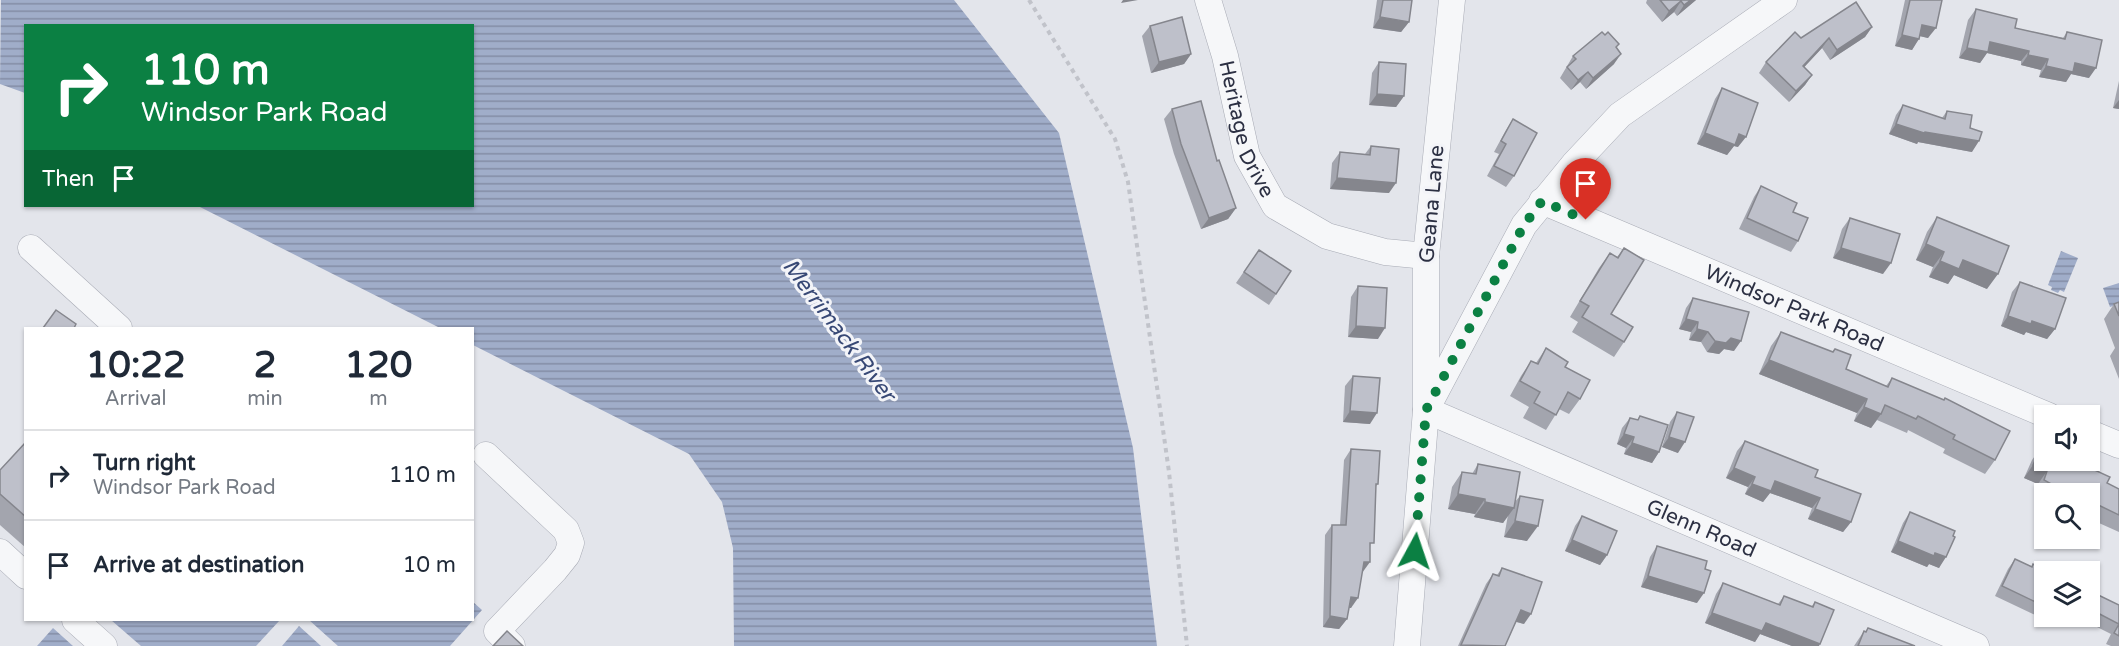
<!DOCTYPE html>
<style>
:root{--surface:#fff;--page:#f2f2f3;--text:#1f2937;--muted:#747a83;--line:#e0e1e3}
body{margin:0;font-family:"Varela Round",sans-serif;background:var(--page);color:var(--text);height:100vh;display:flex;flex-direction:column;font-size:22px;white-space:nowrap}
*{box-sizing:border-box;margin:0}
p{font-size:20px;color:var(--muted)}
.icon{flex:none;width:33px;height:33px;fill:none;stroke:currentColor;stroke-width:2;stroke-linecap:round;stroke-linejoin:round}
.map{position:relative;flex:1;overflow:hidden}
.panel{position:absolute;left:24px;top:327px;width:450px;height:294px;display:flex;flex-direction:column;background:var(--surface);border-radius:0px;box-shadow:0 2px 4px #0004}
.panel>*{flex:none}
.hud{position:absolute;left:24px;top:24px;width:450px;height:183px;border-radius:0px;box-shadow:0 2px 4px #0004;background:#0b8043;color:#fff;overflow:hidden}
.controls{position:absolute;left:2034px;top:405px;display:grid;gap:12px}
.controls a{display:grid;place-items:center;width:66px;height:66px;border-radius:0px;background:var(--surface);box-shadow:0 2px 4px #0004;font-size:30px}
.pin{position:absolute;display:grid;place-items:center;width:51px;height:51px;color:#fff;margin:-62px -26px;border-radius:50% 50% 50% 0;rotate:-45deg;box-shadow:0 0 6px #0007}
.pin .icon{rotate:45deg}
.me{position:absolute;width:66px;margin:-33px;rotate:5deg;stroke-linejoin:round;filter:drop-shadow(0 0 4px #0008)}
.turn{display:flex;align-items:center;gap:21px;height:126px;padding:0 18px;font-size:27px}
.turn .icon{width:78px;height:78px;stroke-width:2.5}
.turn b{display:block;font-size:42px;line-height:51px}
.then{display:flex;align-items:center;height:57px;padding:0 18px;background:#0003;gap:12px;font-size:22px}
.eta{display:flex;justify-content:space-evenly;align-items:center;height:102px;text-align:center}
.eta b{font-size:36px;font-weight:800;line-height:42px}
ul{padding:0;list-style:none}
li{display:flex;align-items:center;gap:18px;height:90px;padding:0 18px;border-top:2px solid var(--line)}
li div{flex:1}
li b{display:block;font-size:22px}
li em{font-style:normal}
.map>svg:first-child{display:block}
</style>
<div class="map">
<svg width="2119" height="646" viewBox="0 0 2119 646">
<defs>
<pattern id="water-rules" width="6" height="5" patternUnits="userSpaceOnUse" patternTransform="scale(1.5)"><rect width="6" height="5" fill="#a0adc9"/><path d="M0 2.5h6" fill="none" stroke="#838da5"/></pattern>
</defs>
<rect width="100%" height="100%" fill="#e3e5eb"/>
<g fill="url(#water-rules)">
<polygon points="1,0 954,0 1059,133 1133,448 1157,646 734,646 733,548 722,502 689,454 473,345 472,328 440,328 198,206 472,206 472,26 26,26 25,93 0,84"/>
<polygon points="2061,251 2078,258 2064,292 2060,290 2058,293 2051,290 2052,287 2048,285"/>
<polygon points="2119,283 2119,304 2110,307 2103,288"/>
<polygon points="473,602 482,610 450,646 338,646 309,620 472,620"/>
<polygon points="111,620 280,620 256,646 141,646"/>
<polygon points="299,626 321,646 282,646"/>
<polygon points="53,628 73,646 37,646"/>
</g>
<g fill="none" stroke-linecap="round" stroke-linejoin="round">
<defs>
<g id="minor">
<path id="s1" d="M 1208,0 L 1225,56 L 1247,156 L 1275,206 L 1327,236 L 1385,252 L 1426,256"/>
<path id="s2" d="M 1452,0 L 1426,256 L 1426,410 L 1976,646"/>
<path id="s3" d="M 1542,201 L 2049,416"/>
<polyline points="31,248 119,328"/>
<polyline points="2090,433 2119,445"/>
<polyline points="486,455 566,530 571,543 567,555 555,570 497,631 512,646"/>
<polyline points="0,552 26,576"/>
<polyline points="75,620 104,646"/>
<polyline points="1407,646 1426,410 1524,225 1574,164 1620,115 1784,0"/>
</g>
</defs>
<use href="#minor" stroke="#a8abb5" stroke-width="27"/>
<polyline stroke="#c1c3ca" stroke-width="4" stroke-dasharray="4.5 4.5" stroke-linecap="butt" points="1029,0 1115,139 1128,182 1169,472 1187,646"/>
<use href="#minor" stroke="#f6f7f9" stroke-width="26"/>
</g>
<g fill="#a3a5ae">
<polygon points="1377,0 1412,0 1409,22 1401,32 1373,28"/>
<polygon points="1647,0 1696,0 1677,16 1674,12 1662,22 1646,3"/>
<polygon points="1905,0 1942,0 1928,38 1920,36 1912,50 1895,46"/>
<polygon points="1976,9 2015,28 2063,38 2067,32 2089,78 2071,74 2066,82 2039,77 2041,70 2021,65 2021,61 1987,53 1980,63 1959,58 1968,20"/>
<polygon points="1150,26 1191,54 1184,64 1151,73 1142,36"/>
<polygon points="1872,27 1865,37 1830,60 1822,48 1804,67 1812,75 1805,85 1789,102 1759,73 1766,62 1801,38"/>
<polygon points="1616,48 1614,64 1586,89 1580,82 1571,90 1560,78 1573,56"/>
<polygon points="1379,62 1404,96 1396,107 1369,105 1372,73"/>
<polygon points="2119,81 2119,109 2113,108"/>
<polygon points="1722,88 1738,147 1734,146 1727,155 1697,144 1715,99"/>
<polygon points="1903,105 1942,118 1947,111 1970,128 1972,152 1918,142 1917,144 1889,134 1896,115"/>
<polygon points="1172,109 1236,208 1228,219 1201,229 1174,154 1164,119"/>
<polygon points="1513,119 1514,176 1506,187 1487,176 1499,154 1494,152 1506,130"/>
<polygon points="1371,146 1389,193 1330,189 1332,163 1340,152 1365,154"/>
<polygon points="1761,186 1793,212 1798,241 1791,252 1739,229 1754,197"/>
<polygon points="1937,217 1987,289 1954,275 1948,284 1929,277 1933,267 1916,260 1927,232"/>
<polygon points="1850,218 1883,274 1833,258 1842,229"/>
<polygon points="1624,248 1611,314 1624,342 1614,357 1572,332 1578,322 1570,317 1599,268 1610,253 1617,257"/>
<polygon points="1259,250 1291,271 1269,305 1236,283"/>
<polygon points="2020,282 2055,329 2047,339 2026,332 2024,335 2001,326 2012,292"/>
<polygon points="1358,286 1378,339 1348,337 1351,297"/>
<polygon points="1693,298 1734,351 1724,349 1719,354 1707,352 1701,342 1689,340 1691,332 1679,329 1686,308"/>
<polygon points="2119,302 2119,379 2110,356 2115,348 2104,319 2114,304"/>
<polygon points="1781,332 1833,352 1835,349 1846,369 1886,386 1892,378 1995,460 1985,474 1943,453 1945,449 1908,430 1907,433 1877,420 1871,428 1854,421 1857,413 1759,374 1771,346"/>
<polygon points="1546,348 1565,367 1580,399 1569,414 1559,409 1546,430 1523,418 1529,407 1510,396 1521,376 1531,361 1536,363"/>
<polygon points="1353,376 1370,424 1343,422 1345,386"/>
<polygon points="1677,412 1678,453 1662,447 1670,422"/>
<polygon points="1640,416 1659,452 1652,463 1624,454 1626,448 1617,444 1622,428 1630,418 1637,420"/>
<polygon points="1745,441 1815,477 1851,522 1843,532 1808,519 1812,508 1770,493 1763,502 1745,494 1748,487 1726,478 1737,451"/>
<polygon points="26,442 26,548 0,525 0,470"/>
<polygon points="2042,446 2107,483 2119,489 2119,532 2090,519 2090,494 2044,494 2044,504 2044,498 2034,494 2038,484 2024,478 2032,460"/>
<polygon points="1351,449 1378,484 1375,487 1370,548 1351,608 1349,608 1347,619 1339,629 1323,627 1325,535 1332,525 1340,525 1344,460"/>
<polygon points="1478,464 1514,503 1520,496 1527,541 1504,537 1508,515 1503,523 1474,517 1475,514 1448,509 1452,487 1462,472 1472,474"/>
<polygon points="1910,512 1953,536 1939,568 1929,564 1927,567 1891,552 1903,523"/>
<polygon points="1582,516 1607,555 1600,565 1565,551 1575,526"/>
<polygon points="1657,546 1697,603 1641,587 1650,557"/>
<polygon points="2015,559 2044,572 2044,616 2062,616 2056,625 1995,596 2008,569"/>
<polygon points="1502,568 1524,624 1516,622 1505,646 1458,646 1486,584 1493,574 1497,575"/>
<polygon points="1723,583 1778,604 1784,596 1811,607 1815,602 1819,646 1792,646 1760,634 1755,642 1705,623 1716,594"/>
<polygon points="2090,591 2119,605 2119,646 2111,646 2106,644 2111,634 2075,616 2090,616"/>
<polygon points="1868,628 1915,646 1854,646 1864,631 1865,632"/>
</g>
<g fill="#85868d">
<polygon points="1123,0 1138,0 1121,3"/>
<polygon points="1691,0 1696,0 1677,16 1684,5"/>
<polygon points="1681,1 1674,12 1662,22 1669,11"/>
<polygon points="1380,17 1409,22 1401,32 1373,28"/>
<polygon points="1922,25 1936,28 1928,38 1915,35"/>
<polygon points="1872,27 1865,37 1830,60 1837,50"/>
<polygon points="1902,35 1919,39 1912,50 1895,46"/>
<polygon points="1829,38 1822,48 1796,76 1803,66"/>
<polygon points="1990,42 2029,51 2021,61 1987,53 1980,63 1959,58 1967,48"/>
<polygon points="1191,54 1184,64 1151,73 1159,62"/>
<polygon points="1621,54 1614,64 1586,89 1593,78"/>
<polygon points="2028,55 2048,59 2041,70 2021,65"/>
<polygon points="2075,63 2096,68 2089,78 2071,74 2066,82 2039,77 2046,66"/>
<polygon points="1588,72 1580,82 1571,90 1578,80"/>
<polygon points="1812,75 1805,85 1789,102 1796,91"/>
<polygon points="1377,94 1404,96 1396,107 1369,105"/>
<polygon points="2119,100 2119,109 2113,108"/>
<polygon points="1896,124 1925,132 1979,141 1972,152 1918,142 1917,144 1889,134"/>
<polygon points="1705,133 1739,134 1746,137 1738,147 1734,146 1727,155 1697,144"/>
<polygon points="1337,178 1396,183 1389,193 1330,189"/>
<polygon points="1236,208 1228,219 1201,229 1209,218"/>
<polygon points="1926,244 1944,252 1933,267 1916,260"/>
<polygon points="1841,248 1891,263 1883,274 1833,258"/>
<polygon points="1963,260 1998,274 1987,289 1954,275 1948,284 1929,277 1940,261"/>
<polygon points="2008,316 2032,321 2055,329 2047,339 2026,332 2024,335 2001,326"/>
<polygon points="1686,319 1698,322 1691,332 1679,329"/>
<polygon points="1356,326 1385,328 1378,339 1348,337"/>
<polygon points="1697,329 1708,332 1701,342 1689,340"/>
<polygon points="1731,338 1741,341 1734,351 1724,349 1719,354 1707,352 1715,341"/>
<polygon points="1769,360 1867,399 1857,413 1759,374"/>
<polygon points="1864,407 1881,414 1871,428 1854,421"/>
<polygon points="1350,411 1377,413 1370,424 1343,422"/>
<polygon points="1624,434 1634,437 1626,448 1617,444"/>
<polygon points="1669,437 1685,442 1678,453 1662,447"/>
<polygon points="1632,443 1659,452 1652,463 1624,454"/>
<polygon points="2033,465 2047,471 2038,484 2024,478"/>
<polygon points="1734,468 1755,477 1748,487 1726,478"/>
<polygon points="1775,481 1820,498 1812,508 1770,493 1763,502 1745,494 1752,484"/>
<polygon points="1458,494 1485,499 1475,514 1448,509"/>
<polygon points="1485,502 1514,508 1503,523 1474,517"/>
<polygon points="1815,509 1851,522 1843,532 1808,519"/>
<polygon points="1515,521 1538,526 1527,541 1504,537"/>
<polygon points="1572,540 1607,555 1600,565 1565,551"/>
<polygon points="1898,541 1935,553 1946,557 1939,568 1929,564 1927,567 1891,552"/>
<polygon points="1364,562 1370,562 1362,573"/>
<polygon points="1648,576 1704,593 1697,603 1641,587"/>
<polygon points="1351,597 1358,598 1351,608 1343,607"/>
<polygon points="1521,610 1531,614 1524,624 1514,621"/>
<polygon points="1712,613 1766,623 1820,644 1819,646 1792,646 1760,634 1755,642 1705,623"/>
<polygon points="1330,616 1347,619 1339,629 1323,627"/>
</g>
<g fill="#bec0ca" stroke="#85868d" stroke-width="1.5">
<polygon points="1383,0 1412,0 1409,22 1380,17"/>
<polygon points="1660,0 1691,0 1684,5 1681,1 1669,11"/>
<polygon points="1910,0 1942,0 1936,28 1922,25 1919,39 1902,35"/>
<polygon points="1856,2 1872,27 1837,50 1829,38 1803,66 1812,75 1796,91 1766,62 1795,32 1801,38"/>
<polygon points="1976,9 2017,19 2015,28 2065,39 2067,32 2102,40 2096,68 2075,63 2073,72 2046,66 2048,59 2028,55 2029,51 1990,42 1988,52 1967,48"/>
<polygon points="1182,17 1191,54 1159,62 1150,26"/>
<polygon points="1602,32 1605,35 1608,32 1619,44 1616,47 1621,54 1593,78 1588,72 1578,80 1567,67 1576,59 1573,56"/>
<polygon points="1379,62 1406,64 1404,96 1377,94"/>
<polygon points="1722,88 1758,103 1746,137 1739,134 1735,145 1705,133"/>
<polygon points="1201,101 1217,161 1219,160 1236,208 1209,218 1181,144 1172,109"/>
<polygon points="1903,105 1945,119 1947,111 1972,115 1970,128 1982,132 1979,141 1925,132 1924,133 1896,124"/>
<polygon points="1513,119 1537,133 1514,176 1494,166 1506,144 1501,141"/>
<polygon points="1371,146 1399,149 1396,183 1337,178 1340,152 1370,155"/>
<polygon points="1761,186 1797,203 1793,212 1808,218 1798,241 1747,218"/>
<polygon points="1937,217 2009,246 1998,274 1963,260 1959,269 1940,261 1944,252 1926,244"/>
<polygon points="1850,218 1900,234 1891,263 1841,248"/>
<polygon points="1624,248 1644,260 1611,314 1633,327 1624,342 1582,317 1589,306 1580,301 1610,253 1618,258"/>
<polygon points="1259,250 1291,271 1276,294 1244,272"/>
<polygon points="2020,282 2066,298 2055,329 2032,321 2031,324 2008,316"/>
<polygon points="1358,286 1387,288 1385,328 1356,326"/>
<polygon points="1693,298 1749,312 1741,341 1731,338 1726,343 1715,341 1708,332 1697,329 1698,322 1686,319"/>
<polygon points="2119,302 2119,316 2114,304"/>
<polygon points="56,310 76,324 74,328 43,328"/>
<polygon points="1781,332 1833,352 1835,349 1851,355 1846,369 1888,387 1892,378 1944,400 1945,398 2010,431 1995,460 1953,439 1955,435 1918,416 1916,419 1885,405 1881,414 1864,407 1867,399 1769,360"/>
<polygon points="1546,348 1568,362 1565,367 1590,380 1580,399 1568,392 1556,415 1534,403 1540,392 1520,381 1531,361 1538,364"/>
<polygon points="1353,376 1380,378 1377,413 1350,411"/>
<polygon points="1677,412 1694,417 1685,442 1669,437"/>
<polygon points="1640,416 1668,425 1659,452 1632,443 1634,437 1624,434 1630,418 1638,420"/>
<polygon points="1745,441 1818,470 1815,477 1861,494 1851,522 1815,509 1820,498 1775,481 1771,491 1752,484 1755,477 1734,468"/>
<polygon points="26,442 26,517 0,494 0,470"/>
<polygon points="2042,446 2044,448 2044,460 2073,460 2110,477 2107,483 2119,489 2119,515 2090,501 2090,494 2054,494 2053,485 2044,480 2047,471 2033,465"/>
<polygon points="1351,449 1380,451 1378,484 1376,484 1374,543 1370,543 1370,562 1364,562 1358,598 1351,597 1347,619 1330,616 1332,525 1346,525"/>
<polygon points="1478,464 1520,472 1514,508 1485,502 1485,499 1458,494 1462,472 1476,474"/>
<polygon points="1520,496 1543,500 1538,526 1515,521"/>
<polygon points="1910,512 1955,531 1953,536 1955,537 1946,557 1935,553 1934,556 1898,541"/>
<polygon points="1582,516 1617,531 1607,555 1572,540"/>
<polygon points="1657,546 1707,561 1705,569 1711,571 1704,593 1648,576"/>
<polygon points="2015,559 2032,567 2033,564 2049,572 2044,572 2044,606 2002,586"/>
<polygon points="1502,568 1542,582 1531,614 1521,610 1505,646 1461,645 1493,574 1499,576"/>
<polygon points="1723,583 1780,605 1784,596 1813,607 1815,602 1834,610 1820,644 1766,623 1762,631 1712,613"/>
<polygon points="2090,591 2119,605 2119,636 2114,633 2119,624 2090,609"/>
<polygon points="1868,628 1915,646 1858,646 1864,631 1866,632"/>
<polygon points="507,631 523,646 493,646"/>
</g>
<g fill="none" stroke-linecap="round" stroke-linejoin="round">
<polyline stroke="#0b8043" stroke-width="10" stroke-dasharray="0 18" points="1415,551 1426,410 1524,225 1542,201 1586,220"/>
</g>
<g text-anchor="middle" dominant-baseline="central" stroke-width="6" stroke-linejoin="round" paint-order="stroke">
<g font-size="21" fill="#2c3043" stroke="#f3f4f8">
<text stroke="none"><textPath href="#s1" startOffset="135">Heritage Drive</textPath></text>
<text transform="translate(1432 204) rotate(-85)">Geana Lane</text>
<text stroke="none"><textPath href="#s3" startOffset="274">Windsor Park Road</textPath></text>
<text stroke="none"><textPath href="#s2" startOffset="711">Glenn Road</textPath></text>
</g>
<g font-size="22" font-style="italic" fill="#374875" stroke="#f3f4f8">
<text transform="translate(839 330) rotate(53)">Merrimack River</text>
</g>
</g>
</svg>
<div class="controls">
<a><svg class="icon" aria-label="sound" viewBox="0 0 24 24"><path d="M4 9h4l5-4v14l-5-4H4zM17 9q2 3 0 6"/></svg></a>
<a><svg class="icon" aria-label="search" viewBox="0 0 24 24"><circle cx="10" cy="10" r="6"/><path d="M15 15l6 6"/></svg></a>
<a><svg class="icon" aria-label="layers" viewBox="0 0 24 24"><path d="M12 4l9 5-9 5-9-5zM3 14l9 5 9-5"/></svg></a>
</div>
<div class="pin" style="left:1586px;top:220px;background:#d93025"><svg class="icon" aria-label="arrive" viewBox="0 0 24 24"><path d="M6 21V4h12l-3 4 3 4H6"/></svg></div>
<svg class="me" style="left:1415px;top:551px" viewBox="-20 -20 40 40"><path d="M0-17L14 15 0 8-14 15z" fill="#0b8043" stroke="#fff" stroke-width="4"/></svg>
<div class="hud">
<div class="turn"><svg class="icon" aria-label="right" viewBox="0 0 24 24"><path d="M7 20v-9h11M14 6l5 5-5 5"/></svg><div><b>110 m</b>Windsor Park Road</div></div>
<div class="then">Then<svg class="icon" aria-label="arrive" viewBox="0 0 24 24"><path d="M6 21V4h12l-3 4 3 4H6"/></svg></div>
</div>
<section class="panel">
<div class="eta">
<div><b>10:22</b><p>Arrival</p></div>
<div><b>2</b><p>min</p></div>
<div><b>120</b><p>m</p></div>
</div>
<ul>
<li><svg class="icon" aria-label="right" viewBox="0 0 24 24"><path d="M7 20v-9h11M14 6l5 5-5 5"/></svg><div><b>Turn right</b><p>Windsor Park Road</p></div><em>110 m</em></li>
<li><svg class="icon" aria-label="arrive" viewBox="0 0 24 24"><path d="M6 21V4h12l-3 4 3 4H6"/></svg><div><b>Arrive at destination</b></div><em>10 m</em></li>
</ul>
</section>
</div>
